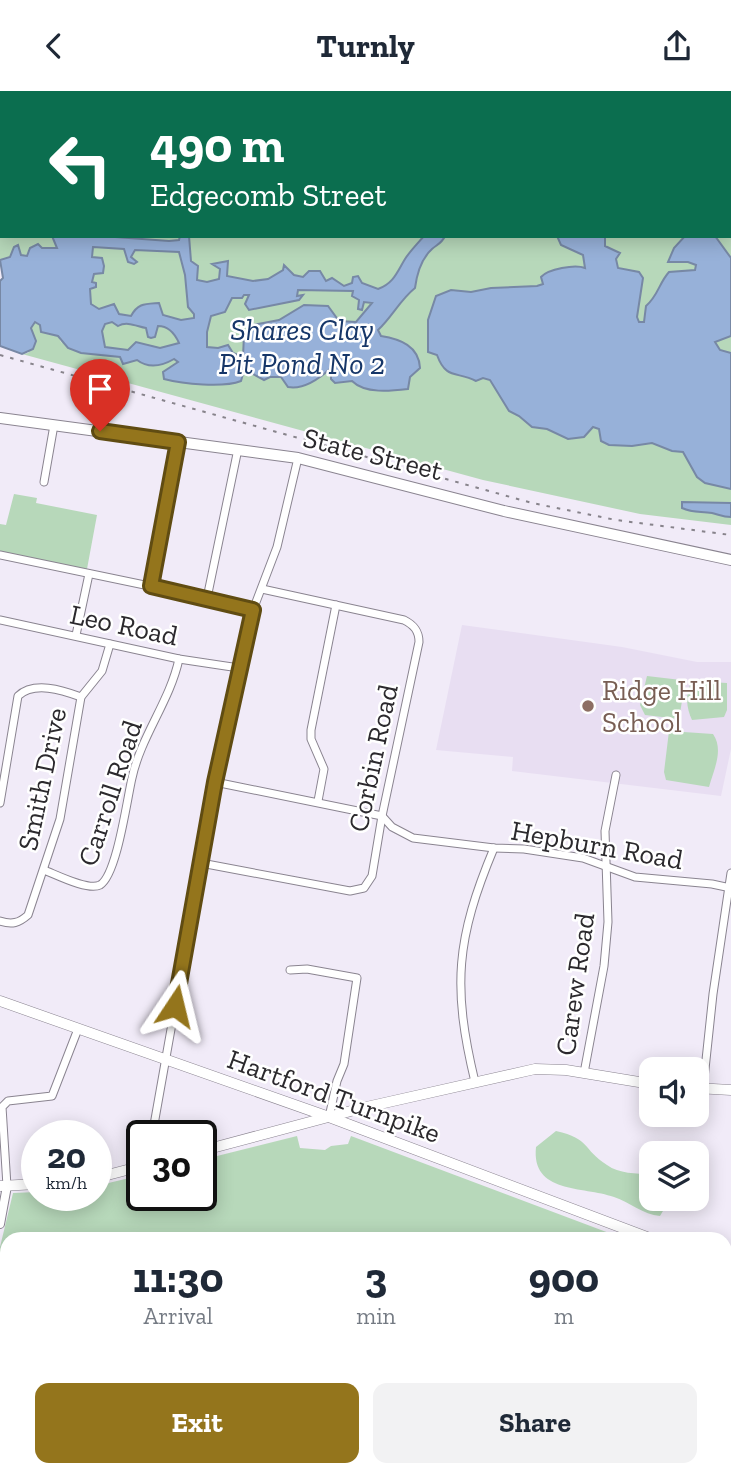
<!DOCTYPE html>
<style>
:root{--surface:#fff;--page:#f2f2f3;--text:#1f2937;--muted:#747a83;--accent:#94751c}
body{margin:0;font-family:"Zilla Slab",serif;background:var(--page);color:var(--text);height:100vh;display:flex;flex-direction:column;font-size:26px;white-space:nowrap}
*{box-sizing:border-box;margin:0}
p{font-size:23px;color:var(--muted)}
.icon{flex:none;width:38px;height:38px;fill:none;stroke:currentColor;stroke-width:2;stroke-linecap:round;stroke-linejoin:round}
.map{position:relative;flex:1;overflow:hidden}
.details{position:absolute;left:0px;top:1141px;width:732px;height:245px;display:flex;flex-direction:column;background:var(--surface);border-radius:21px 21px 0 0;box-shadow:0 4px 18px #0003}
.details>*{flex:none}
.hud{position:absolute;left:0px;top:0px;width:732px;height:147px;box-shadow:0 4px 18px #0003;background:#0b6e4f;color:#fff;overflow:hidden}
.controls{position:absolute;left:639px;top:966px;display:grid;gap:14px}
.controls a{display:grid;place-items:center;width:70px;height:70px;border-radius:14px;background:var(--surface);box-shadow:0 4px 18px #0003;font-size:35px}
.speed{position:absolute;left:21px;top:1029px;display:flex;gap:14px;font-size:35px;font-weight:700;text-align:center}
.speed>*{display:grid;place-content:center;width:91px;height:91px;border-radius:50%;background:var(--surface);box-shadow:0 4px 18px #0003;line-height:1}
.speed small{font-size:18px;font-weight:400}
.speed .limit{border:4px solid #111;border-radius:10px;background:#fff;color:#111}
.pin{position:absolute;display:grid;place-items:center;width:60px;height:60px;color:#fff;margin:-72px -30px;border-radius:50% 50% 50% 0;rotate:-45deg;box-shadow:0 0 7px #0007}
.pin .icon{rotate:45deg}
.me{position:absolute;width:77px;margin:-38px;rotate:10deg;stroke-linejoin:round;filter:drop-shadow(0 0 5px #0008)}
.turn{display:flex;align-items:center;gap:24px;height:147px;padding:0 35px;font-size:32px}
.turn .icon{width:91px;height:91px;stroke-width:2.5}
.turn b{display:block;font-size:49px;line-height:60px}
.eta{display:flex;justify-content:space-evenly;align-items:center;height:119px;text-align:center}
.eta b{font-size:42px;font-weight:700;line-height:49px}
.cta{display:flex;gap:14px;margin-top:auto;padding:14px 35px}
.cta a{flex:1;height:80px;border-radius:14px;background:var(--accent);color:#fff;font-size:28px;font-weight:700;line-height:80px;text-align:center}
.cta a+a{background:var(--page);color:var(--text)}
header{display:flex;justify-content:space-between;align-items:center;height:91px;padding:0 35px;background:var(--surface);font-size:32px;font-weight:700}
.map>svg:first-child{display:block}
</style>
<header><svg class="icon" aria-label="back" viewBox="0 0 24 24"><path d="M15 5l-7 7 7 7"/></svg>Turnly<svg class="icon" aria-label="share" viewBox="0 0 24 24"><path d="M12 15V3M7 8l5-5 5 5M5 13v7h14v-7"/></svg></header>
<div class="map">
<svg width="731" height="1386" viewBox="0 0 731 1386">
<rect width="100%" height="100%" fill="#f1ebf8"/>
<polygon fill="#e8def2" points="462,534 622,556 697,571 731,571 731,658 721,705 512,680 513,666 436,659"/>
<g fill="#b7d8ba" fill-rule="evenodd">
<path d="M 0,0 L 731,0 L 731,434 L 640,423 L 483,389 L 22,263 L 28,262 L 36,250 L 31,237 L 35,231 L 58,245 L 62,253 L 30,157 L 27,165 L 21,164 L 17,155 L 10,166 L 0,169 ZM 2,2 L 730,2 L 730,145 L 2,145 Z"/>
<polygon points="14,403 37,407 36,412 97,424 87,478 0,461 0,433 6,434"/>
<polygon points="647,585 681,589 683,604 679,628 645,624 640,614"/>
<path d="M 692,590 L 727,592 L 727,619 L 724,626 L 692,629 C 686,616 685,603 692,590 Z"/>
<path d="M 669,640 L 713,643 C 724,659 714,678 709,696 L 666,689 L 664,681 Z"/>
<path d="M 556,1040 C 591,1048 582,1058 607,1074 C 619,1083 636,1082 651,1084 L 651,1108 L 670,1108 L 660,1125 C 643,1124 630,1111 614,1106 C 583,1095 531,1103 536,1056 Z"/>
<polygon points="297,1045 300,1057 325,1059 331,1055 348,1053 351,1045 625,1148 7,1148 7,1379 724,1379 725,1194 731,1197 731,1386 0,1386 0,1156 13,1102 37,1101 37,1104 96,1104 96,1095 142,1084 142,1104 201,1104 201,1069"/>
</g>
<g fill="#97b1d9" stroke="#7788a5" stroke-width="2" fill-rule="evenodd">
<path d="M 52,145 L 102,145 L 169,150 L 179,149 L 180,145 L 189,145 L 191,170 L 198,175 L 197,189 L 207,191 L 219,188 L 220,178 L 212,173 L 228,170 L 227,185 L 253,190 L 268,188 L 283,179 L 284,174 L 294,184 L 303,186 L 309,180 L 320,180 L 326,190 L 332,187 L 344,195 L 352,192 L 353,186 L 358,185 L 362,192 L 378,198 C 394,192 397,181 405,168 C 410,160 418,152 424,145 L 445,145 C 442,152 438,153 432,158 C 421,168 417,182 415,197 C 400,209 392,226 378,239 L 381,245 C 400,248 419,255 420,277 L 410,286 L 408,298 C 391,300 365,303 352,290 L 335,292 L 331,288 L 331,277 C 319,288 304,299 288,296 L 281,286 L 270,286 L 264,289 L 249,281 L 245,276 L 241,290 C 223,297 183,293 164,288 L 163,281 L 178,271 L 174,268 C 162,275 149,278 137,269 L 123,273 L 120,266 L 81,262 L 68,257 L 58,245 L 41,241 L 40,234 L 35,231 L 31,237 L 36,250 L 33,258 L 22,263 L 0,255 L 0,190 L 3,187 L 0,169 L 10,166 L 14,156 L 18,154 L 21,164 L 27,165 L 30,157 L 38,153 L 42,157 L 57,157 ZM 93,156 L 124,158 L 128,171 L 134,173 L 137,171 L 131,166 L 135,159 L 179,161 L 185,184 L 188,216 L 194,223 L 194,227 L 181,229 L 163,224 L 159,212 C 145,213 138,212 131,225 L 119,223 L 114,213 L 99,218 L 91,213 L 90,198 L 96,196 L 96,192 L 92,191 L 94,183 L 103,182 L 104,175 L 102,167 L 92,166 ZM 298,199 L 353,200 L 352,205 L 359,209 L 358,218 L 362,219 L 364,211 L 372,212 L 356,231 L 339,230 L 328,215 L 304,214 L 279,229 L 253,234 L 244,243 L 243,266 L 233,262 L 228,254 L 218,257 L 207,256 L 207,241 L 211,225 L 225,221 L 232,207 L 242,207 L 244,204 L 249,204 L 245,213 L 249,219 L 299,209 L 303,204 L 297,205 ZM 112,231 L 118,235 C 127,230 136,235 146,237 L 148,246 L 151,247 L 155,246 L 158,235 C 168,235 175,243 179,252 L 160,257 L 136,251 L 128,259 L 105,256 L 102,240 L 105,233 Z"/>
<path d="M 557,145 L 605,145 L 605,155 L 620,162 L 616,168 L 618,177 L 639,181 L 643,187 L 637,226 L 639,231 L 644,231 L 646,215 C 658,205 659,192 669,181 L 695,179 L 696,174 L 688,171 L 668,171 L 674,157 L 685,145 L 715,145 L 731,167 L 731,245 L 715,251 L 720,259 L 731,262 L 731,398 L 705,392 L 697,386 L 683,361 L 672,360 L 652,352 L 632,355 L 609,354 L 601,350 L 599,338 L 593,336 L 584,346 L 568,348 L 547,338 L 532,336 L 519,325 L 509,320 L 490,289 L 483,287 L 476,290 C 457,280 446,289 437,264 L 428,261 L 428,229 L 436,205 L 451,199 L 471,201 L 491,197 L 537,195 L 543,193 L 541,186 C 548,178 575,173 585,177 L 583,164 L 561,154 Z"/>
<path d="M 682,411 L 731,412 L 731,426 C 723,426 720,424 712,422 C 701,420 693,422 682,417 Z"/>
</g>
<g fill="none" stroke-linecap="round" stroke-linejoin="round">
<defs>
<g id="minor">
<polyline points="44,391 54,334"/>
<polyline points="0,464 207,507 253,519"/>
<polyline points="151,495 179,351"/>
<polyline points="207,507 238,358"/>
<polyline points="0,529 179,568 239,577"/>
<polyline points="76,544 89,483"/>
<polyline points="215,691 382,725 392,736 413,747 494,757 524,758 583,767 635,786 712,793 731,797"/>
<polyline points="318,710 324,678 311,648 311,639 336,514"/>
<path d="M 0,712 L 18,605 C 34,590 62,599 81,606"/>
<path d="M 201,772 L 350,800 L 364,797 L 372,785 L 382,725 L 419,551 C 419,540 414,534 404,529 L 262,498"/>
<path d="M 44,779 C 57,784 88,800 100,794 C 117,784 127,708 132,687 C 141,645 170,610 179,568"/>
<path d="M 0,830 C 12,834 19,832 28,824 L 60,728 L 81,606 L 102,580 L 110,553"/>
<polyline points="290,879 307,878 357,887 344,973 337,990 329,1026"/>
<polyline points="584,982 604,875 608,831 605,740 616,684"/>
<path d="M 475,991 C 452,895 456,848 494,757"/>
<polyline points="703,997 713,903 731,782"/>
<polyline points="152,1045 215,691 239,577 253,519 277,456 298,367"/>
<polyline points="7,1095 2,1016 8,1010 52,1005 78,938"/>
</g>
<polyline id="tertiary" points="0,1133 7,1095"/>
<g id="secondary">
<polyline points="0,910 329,1026 652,1148"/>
<polyline points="696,997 731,999"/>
<polyline points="201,1060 362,1017 535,978 566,979 651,993"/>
<polyline points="96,1087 142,1075"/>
<polyline points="0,1095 37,1093"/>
<polyline points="724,1176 731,1178"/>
</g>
<polyline id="primary" points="0,327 298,367 504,420 731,469"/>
</defs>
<use href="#minor" stroke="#8a8490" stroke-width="9"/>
<use href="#tertiary" stroke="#8a8490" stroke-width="10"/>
<use href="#secondary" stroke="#8a8490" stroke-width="11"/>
<use href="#primary" stroke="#8a8490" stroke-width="12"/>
<use href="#minor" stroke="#fff" stroke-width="7"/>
<use href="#tertiary" stroke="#fff" stroke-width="8"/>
<use href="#secondary" stroke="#fff" stroke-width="10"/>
<use href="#primary" stroke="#fff" stroke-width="10"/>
<polyline stroke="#87838b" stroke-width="2" stroke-dasharray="3.5 7" stroke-linecap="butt" points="0,264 532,412 616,429 731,444"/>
</g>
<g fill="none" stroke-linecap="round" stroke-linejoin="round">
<defs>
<polyline id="route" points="100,340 178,351 151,495 253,519 215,691 175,915"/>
</defs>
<use href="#route" stroke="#604c12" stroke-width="18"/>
<use href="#route" stroke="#94751c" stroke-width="12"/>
</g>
<circle fill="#8d6e63" stroke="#fff" stroke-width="2.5" cx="588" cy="615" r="7"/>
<g text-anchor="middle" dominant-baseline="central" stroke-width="5" stroke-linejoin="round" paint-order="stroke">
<g font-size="28" fill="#2b292d" stroke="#fff">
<text transform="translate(373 363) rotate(14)">State Street</text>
<text transform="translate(124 534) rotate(12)">Leo Road</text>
<text transform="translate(373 667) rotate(-78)">Corbin Road</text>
<text transform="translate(42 688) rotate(-78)">Smith Drive</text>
<text transform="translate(110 702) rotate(-72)">Carroll Road</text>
<text transform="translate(597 754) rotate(10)">Hepburn Road</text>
<text transform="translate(575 893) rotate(-82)">Carew Road</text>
<text transform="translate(334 1005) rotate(20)">Hartford Turnpike</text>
</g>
<g font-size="28" fill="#785e54" stroke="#fff" text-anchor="start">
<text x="602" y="599">Ridge Hill<tspan x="602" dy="32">School</tspan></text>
</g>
<g font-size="30" font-style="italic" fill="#163668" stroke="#fff">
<text x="302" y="239">Shares Clay<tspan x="302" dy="34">Pit Pond No 2</tspan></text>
</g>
</g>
</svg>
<div class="controls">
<a><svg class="icon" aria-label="sound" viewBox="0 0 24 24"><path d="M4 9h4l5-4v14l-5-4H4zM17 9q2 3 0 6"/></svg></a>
<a><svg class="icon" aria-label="layers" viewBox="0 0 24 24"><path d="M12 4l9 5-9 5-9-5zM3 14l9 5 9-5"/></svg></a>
</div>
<div class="speed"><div>20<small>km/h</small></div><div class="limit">30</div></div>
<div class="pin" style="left:100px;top:340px;background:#d93025"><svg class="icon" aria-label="arrive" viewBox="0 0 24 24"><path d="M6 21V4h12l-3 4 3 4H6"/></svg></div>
<svg class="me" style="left:175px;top:915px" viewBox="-20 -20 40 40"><path d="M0-17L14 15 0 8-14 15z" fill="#94751c" stroke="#fff" stroke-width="4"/></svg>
<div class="hud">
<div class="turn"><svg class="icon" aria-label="left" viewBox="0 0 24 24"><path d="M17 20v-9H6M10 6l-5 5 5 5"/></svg><div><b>490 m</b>Edgecomb Street</div></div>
</div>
<section class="details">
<div class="eta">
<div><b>11:30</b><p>Arrival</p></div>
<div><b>3</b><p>min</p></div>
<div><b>900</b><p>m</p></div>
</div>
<div class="cta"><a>Exit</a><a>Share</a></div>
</section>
</div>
